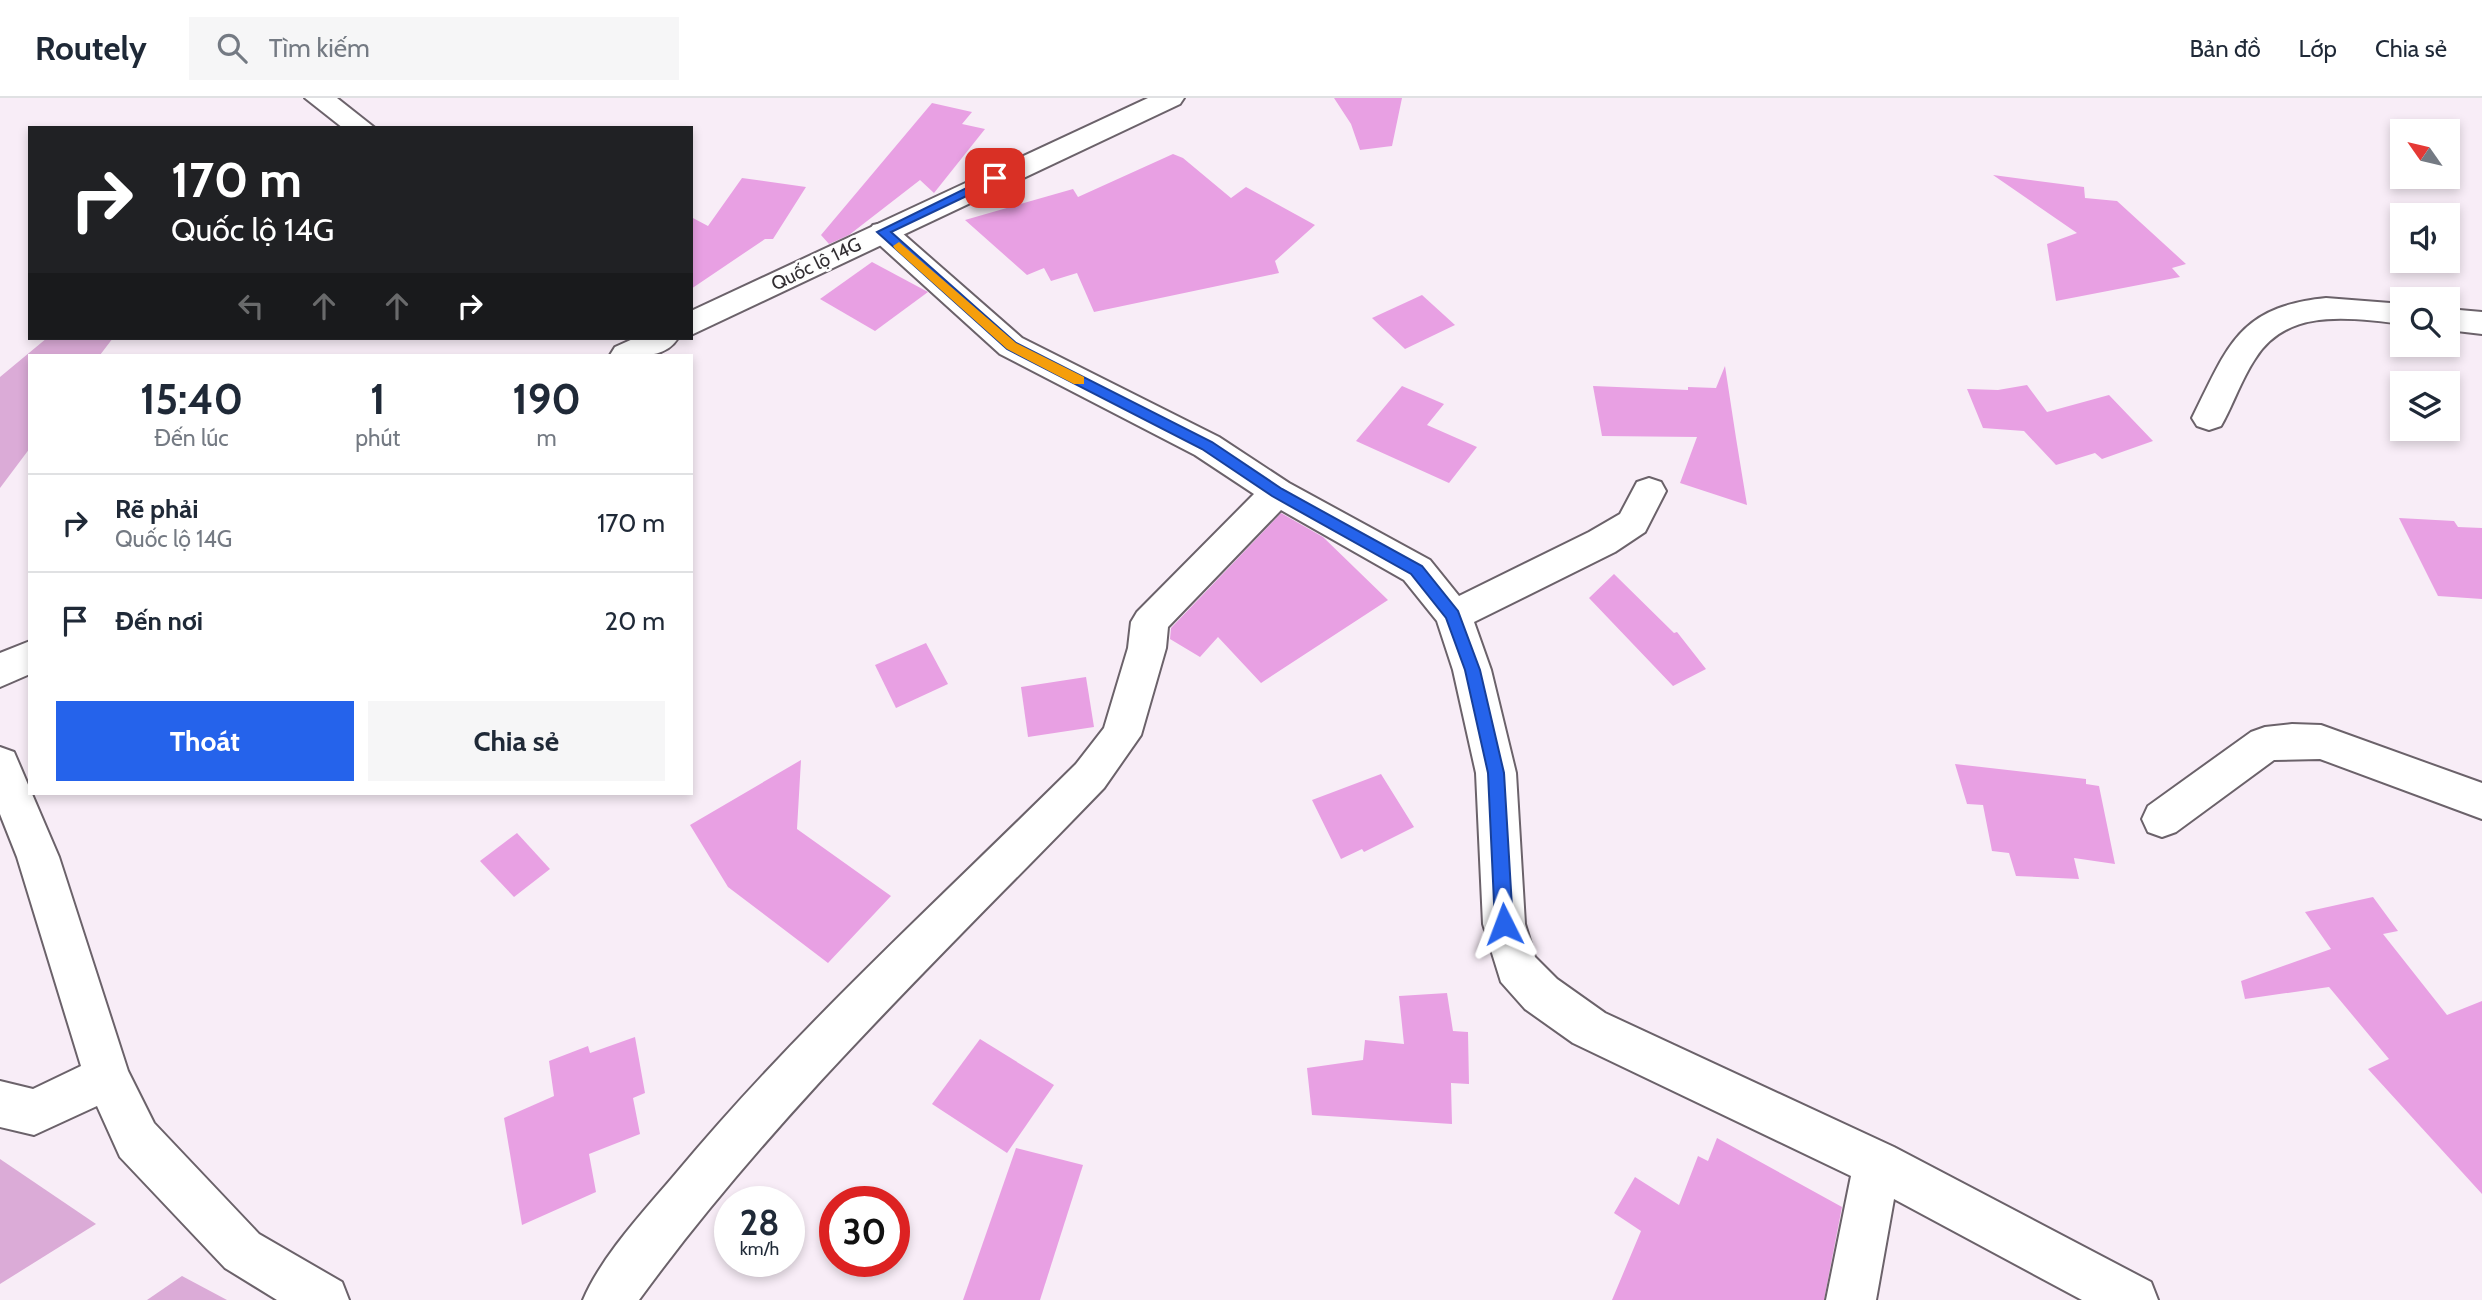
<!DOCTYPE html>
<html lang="vi">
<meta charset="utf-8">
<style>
:root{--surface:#fff;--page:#f6f6f7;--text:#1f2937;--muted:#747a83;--line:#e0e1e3;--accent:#2563eb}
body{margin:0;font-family:Cabin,sans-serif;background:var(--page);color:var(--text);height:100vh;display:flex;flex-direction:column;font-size:26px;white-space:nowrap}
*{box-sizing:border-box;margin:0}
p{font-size:23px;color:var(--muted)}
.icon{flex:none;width:38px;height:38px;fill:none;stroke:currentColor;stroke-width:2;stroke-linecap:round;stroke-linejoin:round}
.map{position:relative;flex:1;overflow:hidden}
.sheet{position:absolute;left:28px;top:256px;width:665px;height:441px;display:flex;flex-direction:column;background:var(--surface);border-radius:0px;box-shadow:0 4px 10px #0003}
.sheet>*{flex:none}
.hud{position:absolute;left:28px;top:28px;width:665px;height:214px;border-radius:0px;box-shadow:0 4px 10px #0003;background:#202124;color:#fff;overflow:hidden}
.needle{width:46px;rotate:304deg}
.buttons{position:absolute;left:2390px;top:21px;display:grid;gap:14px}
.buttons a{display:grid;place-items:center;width:70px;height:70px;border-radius:0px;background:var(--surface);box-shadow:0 4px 10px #0003;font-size:35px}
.speed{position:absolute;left:714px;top:1088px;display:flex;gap:14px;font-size:35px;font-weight:700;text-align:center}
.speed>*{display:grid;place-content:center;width:91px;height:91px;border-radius:50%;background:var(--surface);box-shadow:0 4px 10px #0003;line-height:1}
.speed small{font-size:18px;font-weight:400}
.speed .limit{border:10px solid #d22;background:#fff;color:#111}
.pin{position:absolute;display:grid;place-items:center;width:60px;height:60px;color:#fff;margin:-30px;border-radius:14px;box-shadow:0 4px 10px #0006}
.me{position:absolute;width:77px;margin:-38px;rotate:357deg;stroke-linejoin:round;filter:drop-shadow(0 0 5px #0008)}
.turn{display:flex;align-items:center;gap:24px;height:147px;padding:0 28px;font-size:32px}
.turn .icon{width:91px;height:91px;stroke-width:2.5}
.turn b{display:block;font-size:49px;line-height:60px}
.lanes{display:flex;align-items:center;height:66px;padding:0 28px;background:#0003;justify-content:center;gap:35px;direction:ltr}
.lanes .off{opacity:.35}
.eta{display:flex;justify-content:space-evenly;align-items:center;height:119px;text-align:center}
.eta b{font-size:42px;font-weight:700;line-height:49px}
.cta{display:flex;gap:14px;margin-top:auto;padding:14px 28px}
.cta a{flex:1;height:80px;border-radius:0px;background:var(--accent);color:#fff;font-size:28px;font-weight:700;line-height:80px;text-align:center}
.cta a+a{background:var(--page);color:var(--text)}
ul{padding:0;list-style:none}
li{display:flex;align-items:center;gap:21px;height:98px;padding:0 28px;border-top:2px solid var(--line)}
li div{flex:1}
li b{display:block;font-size:26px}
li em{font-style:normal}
header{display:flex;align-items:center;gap:42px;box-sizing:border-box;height:98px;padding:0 35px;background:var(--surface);border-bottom:2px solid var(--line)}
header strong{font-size:33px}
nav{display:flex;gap:38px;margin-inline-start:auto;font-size:24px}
.search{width:490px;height:63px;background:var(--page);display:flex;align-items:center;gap:18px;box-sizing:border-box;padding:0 24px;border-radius:0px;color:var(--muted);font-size:26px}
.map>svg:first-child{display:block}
</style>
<header>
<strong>Routely</strong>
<div class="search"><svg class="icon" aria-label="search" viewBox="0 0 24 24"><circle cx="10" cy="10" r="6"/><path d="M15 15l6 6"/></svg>Tìm kiếm</div>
<nav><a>Bản đồ</a><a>Lớp</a><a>Chia sẻ</a></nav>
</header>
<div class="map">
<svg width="2482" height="1202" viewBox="0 0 2482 1202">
<rect width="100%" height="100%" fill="#f8edf7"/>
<g fill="#dbabd7">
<polygon points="47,240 113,240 100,257 30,257 30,350 0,390 0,279"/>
<polygon points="0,1061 96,1126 0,1186"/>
<polygon points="182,1178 227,1202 147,1202"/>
</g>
<g fill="#e8a0e3">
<polygon points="1334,0 1402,0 1392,48 1360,52 1351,26"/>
<polygon points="932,5 972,14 962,26 985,31 934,95 920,82 849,137 829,146 821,137"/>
<polygon points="1173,56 1183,60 1231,100 1246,89 1315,127 1275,163 1279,175 1094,214 1077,175 1051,183 1044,170 1027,177 965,122 1073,91 1078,99"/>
<polygon points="1993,77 2084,89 2085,100 2117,103 2186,166 2172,170 2180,179 2056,203 2047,146 2077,135"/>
<polygon points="742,80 806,89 773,141 765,141 691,191 691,119 708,128"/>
<polygon points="872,164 928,194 875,233 820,201"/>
<polygon points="1422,197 1455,227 1405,251 1372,220"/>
<polygon points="1725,268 1736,340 1747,407 1680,385 1697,339 1602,338 1593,288 1688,292 1688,289 1716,290"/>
<polygon points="2027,287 2047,314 2109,297 2153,343 2102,361 2095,355 2056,367 2024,333 1983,330 1967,291 1998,292"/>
<polygon points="1402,288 1444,306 1427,327 1477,349 1449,385 1356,343"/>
<polygon points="1281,415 1323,439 1388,502 1261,585 1218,539 1200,559 1170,541 1171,530"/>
<polygon points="2399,420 2454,423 2458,429 2482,430 2482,501 2438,498"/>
<polygon points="1614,476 1674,535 1677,534 1706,571 1673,588 1589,500"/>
<polygon points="926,545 948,586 896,610 875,567"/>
<polygon points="1086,579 1094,629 1028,639 1021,589"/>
<polygon points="801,662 797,731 891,798 828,865 728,789 690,727"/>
<polygon points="1955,666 2086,681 2086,686 2099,688 2115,766 2074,760 2079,781 2016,778 2009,755 1992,753 1983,707 1967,706"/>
<polygon points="1381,676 1414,729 1364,754 1362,751 1341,761 1312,702"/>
<polygon points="517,735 550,771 514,799 480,763"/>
<polygon points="2373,799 2398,833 2383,836 2447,917 2482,903 2482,1096 2368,971 2389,961 2329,889 2245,901 2241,883 2331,851 2305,814"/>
<polygon points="1447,895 1453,933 1468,934 1469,986 1451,985 1452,1026 1312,1017 1307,970 1363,962 1365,942 1404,946 1399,898"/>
<polygon points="635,939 645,995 633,1000 640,1036 589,1056 596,1094 522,1127 504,1020 554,998 549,963 588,948 590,955"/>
<polygon points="980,941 1054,987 1007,1055 932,1006"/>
<polygon points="1717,1040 1842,1109 1824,1202 1612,1202 1641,1133 1614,1115 1635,1079 1679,1107 1698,1058 1708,1063"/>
<polygon points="1016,1050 1083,1067 1040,1202 963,1202"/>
</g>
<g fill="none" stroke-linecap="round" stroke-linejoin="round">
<defs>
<g id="minor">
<polygon points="305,0 337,0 375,30 343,30"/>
<path d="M 883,125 L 893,127 L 1022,240 L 1219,339 L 1289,385 L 1430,462 L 1459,498 L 1589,434 L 1620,416 L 1637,384 L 1649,380 L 1661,384 L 1666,393 L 1645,434 L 1615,454 L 1474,524 L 1491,572 L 1516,675 L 1525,826 L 1535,859 L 1557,881 L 1605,915 L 1894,1049 L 2151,1184 L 2158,1202 L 2082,1202 L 1894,1101 L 1876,1202 L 1826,1202 L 1851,1078 L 1573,945 L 1525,911 L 1501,884 L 1483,826 L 1476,675 L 1453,572 L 1437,523 L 1404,482 L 1281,412 L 1168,529 L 1166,550 L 1141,637 L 1104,690 C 944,856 775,1015 639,1202 L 583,1202 C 602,1157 645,1112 677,1074 C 799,928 941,800 1076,666 L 1104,630 L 1128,550 L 1131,524 L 1137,514 L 1254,396 L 1195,357 L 1000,256 L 873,141 L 868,134 L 873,127 Z"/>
<path d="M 2326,200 L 2403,206 L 2403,226 C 2350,220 2287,209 2255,261 C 2241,282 2233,307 2221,328 L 2209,332 L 2197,328 L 2192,320 C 2228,248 2238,209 2326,200 Z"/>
<polygon points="2448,211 2482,214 2482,236 2448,232"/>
<polygon points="2292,626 2321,627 2482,685 2482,721 2320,661 2274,662 2176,734 2162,739 2148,734 2142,721 2148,708 2251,634 2265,629"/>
<polygon points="0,649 14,654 59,759 128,973 154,1025 259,1136 342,1184 349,1202 277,1202 225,1170 120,1059 97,1008 34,1037 0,1029 0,983 33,991 81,968 17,759 0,716"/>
</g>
<g id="major">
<polygon points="1148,0 1184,0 1180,6 691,237 691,213"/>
<path d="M 635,240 L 678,240 C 664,263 633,257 610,257 L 615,249 Z"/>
<polygon points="30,543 30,576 0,589 0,555"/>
</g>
</defs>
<use href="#minor" stroke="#6b626a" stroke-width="4"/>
<use href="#major" stroke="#6b626a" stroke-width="4"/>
<use href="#minor" fill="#fff" fill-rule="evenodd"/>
<use href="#major" fill="#fff" fill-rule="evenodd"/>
</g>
<polygon fill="#2563eb" stroke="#184099" stroke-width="2" points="995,76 1000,77 1000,82 891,134 1016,245 1212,344 1282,391 1422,468 1458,513 1480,572 1504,675 1513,826 1511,831 1504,834 1498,831 1495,826 1488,675 1465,572 1446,520 1411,476 1272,398 1202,351 1007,251 877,134"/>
<polygon fill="#f59e0b" points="899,144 1016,245 1084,279 1084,286 1074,286 1007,251 895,151 893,148"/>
<g text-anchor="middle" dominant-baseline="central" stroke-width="5" stroke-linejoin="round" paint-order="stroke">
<g font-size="19" fill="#322e32" stroke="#fefefe">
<text transform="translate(816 166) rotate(-26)">Quốc lộ 14G</text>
</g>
</g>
</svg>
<div class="buttons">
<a><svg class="needle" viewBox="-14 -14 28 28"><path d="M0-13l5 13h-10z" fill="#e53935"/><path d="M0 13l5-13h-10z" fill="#747a83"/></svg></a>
<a><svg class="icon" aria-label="sound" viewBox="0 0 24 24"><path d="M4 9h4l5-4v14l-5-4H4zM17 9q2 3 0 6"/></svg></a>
<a><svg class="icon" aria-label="search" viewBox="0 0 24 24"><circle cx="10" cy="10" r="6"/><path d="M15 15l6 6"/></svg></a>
<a><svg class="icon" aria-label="layers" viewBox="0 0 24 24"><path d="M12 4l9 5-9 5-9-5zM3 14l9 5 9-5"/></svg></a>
</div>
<div class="speed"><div>28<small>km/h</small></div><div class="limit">30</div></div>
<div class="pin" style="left:995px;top:80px;background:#d93025"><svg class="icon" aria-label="arrive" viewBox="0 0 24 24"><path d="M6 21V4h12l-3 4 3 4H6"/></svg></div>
<svg class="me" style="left:1504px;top:826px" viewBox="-20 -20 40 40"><path d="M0-17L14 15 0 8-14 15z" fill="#2563eb" stroke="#fff" stroke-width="4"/></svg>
<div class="hud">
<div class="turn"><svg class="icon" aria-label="right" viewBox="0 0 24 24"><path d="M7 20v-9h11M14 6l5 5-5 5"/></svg><div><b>170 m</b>Quốc lộ 14G</div></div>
<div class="lanes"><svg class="icon off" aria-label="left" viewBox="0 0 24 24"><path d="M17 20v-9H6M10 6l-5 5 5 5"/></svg><svg class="icon off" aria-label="ahead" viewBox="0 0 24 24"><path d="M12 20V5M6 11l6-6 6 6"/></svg><svg class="icon off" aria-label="ahead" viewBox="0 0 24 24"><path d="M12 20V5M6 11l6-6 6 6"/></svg><svg class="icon" aria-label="right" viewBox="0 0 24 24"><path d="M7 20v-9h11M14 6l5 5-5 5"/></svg></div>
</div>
<section class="sheet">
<div class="eta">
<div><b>15:40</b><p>Đến lúc</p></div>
<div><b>1</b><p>phút</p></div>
<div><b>190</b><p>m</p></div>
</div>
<ul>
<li><svg class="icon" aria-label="right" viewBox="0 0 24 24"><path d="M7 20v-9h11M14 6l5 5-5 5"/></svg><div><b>Rẽ phải</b><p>Quốc lộ 14G</p></div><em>170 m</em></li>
<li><svg class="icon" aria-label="arrive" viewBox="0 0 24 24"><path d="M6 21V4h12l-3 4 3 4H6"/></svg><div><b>Đến nơi</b></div><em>20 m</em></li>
</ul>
<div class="cta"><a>Thoát</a><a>Chia sẻ</a></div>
</section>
</div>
